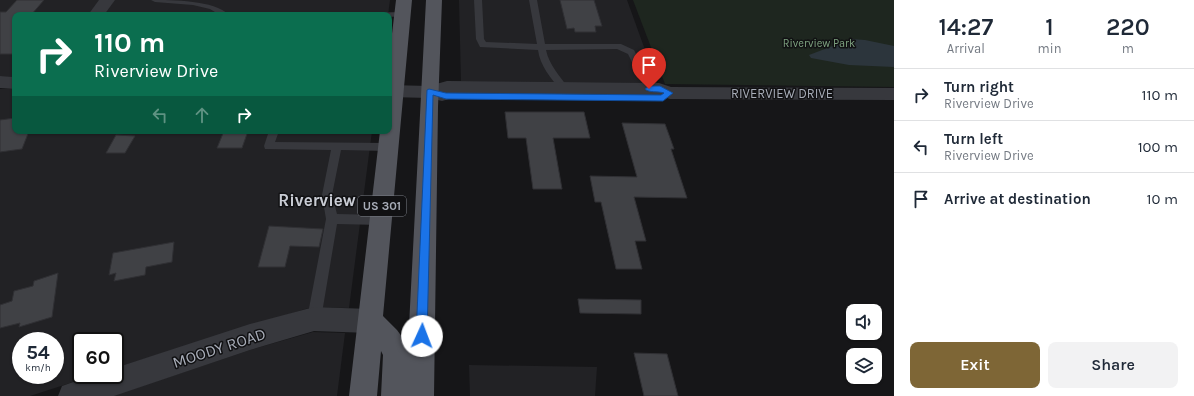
<!DOCTYPE html>
<style>
:root{--surface:#fff;--page:#f2f2f3;--text:#1f2937;--muted:#747a83;--line:#e0e1e3;--accent:#7e6636}
body{margin:0;font-family:Karla,sans-serif;background:var(--page);color:var(--text);height:100vh;display:flex;flex-direction:column;font-size:15px;white-space:nowrap}
*{box-sizing:border-box;margin:0}
p{font-size:13px;color:var(--muted)}
.icon{flex:none;width:22px;height:22px;fill:none;stroke:currentColor;stroke-width:2;stroke-linecap:round;stroke-linejoin:round}
.map{position:relative;flex:1;overflow:hidden}
.panel{display:flex;flex-direction:column;background:var(--surface);width:300px}
.panel>*{flex:none}
.banner{position:absolute;left:12px;top:12px;width:380px;height:122px;border-radius:8px;box-shadow:0 1px 3px #0004;background:#0b6e4f;color:#fff;overflow:hidden}
.fabs{position:absolute;left:846px;top:304px;display:grid;gap:8px}
.fabs a{display:grid;place-items:center;width:36px;height:36px;border-radius:8px;background:var(--surface);box-shadow:0 1px 3px #0004;font-size:20px}
.speed{position:absolute;left:12px;top:332px;display:flex;gap:8px;font-size:20px;font-weight:700;text-align:center}
.speed>*{display:grid;place-content:center;width:52px;height:52px;border-radius:50%;background:var(--surface);box-shadow:0 1px 3px #0004;line-height:1}
.speed small{font-size:10px;font-weight:400}
.speed .limit{border:2px solid #111;border-radius:6px;background:#fff;color:#111}
.pin{position:absolute;display:grid;place-items:center;width:34px;height:34px;color:#fff;margin:-41px -17px;border-radius:50% 50% 50% 0;rotate:-45deg;box-shadow:0 0 4px #0007}
.pin .icon{rotate:45deg}
.me{position:absolute;width:44px;margin:-22px;rotate:2deg;stroke-linejoin:round;filter:drop-shadow(0 0 3px #0008)}
.turn{display:flex;align-items:center;gap:14px;height:84px;padding:0 16px;font-size:18px}
.turn .icon{width:52px;height:52px;stroke-width:2.5}
.turn b{display:block;font-size:28px;line-height:34px}
.lanes{display:flex;align-items:center;height:38px;padding:0 16px;background:#0003;justify-content:center;gap:20px;direction:ltr}
.lanes .off{opacity:.35}
.eta{display:flex;justify-content:space-evenly;align-items:center;height:68px;text-align:center}
.eta b{font-size:24px;font-weight:600;line-height:28px}
.cta{display:flex;gap:8px;margin-top:auto;padding:8px 16px}
.cta a{flex:1;height:46px;border-radius:8px;background:var(--accent);color:#fff;font-size:16px;font-weight:600;line-height:46px;text-align:center}
.cta a+a{background:var(--page);color:var(--text)}
ul{padding:0;list-style:none}
li{display:flex;align-items:center;gap:12px;height:52px;padding:0 16px;border-top:1px solid var(--line)}
li div{flex:1}
li b{display:block;font-size:15px}
li em{font-style:normal}
main{display:flex;flex:1;min-height:0}
.map>svg:first-child{display:block}
</style>
<main>
<div class="map">
<svg width="894" height="396" viewBox="0 0 894 396">
<rect width="100%" height="100%" fill="#161618"/>
<g fill="#222225" fill-rule="evenodd">
<polygon points="0,0 100,0 89,15 15,15 15,77 0,76"/>
<polygon points="114,0 390,0 388,15 103,15"/>
<polygon points="459,0 627,0 657,83 461,81"/>
<path d="M 0,89 L 15,89 L 15,131 L 372,131 L 349,308 L 312,307 L 115,368 L 115,341 L 81,341 L 81,375 L 95,375 L 30,396 L 0,396 ZM 21,341 L 55,341 L 55,375 L 21,375 Z"/>
<polygon points="313,332 345,333 337,396 112,396 250,350"/>
<polygon points="469,365 597,367 595,396 470,396"/>
</g>
<polygon fill="#1e261f" points="633,0 894,0 894,87 665,84"/>
<polygon fill="#2c353c" points="851,39 865,40 894,46 894,67 849,65 811,58 809,55"/>
<g fill="#404145" stroke="#303034">
<polygon points="17,0 44,0 31,15 15,15 15,54 0,54 0,12 6,12"/>
<polygon points="560,0 594,0 602,26 595,26 596,32 575,32 574,28 567,29"/>
<polygon points="505,112 584,112 590,138 553,138 562,189 533,189 526,138 508,138"/>
<polygon points="15,118 15,131 29,131 22,149 0,152 0,120"/>
<polygon points="622,123 665,124 674,149 671,149 687,198 634,197 646,241 635,241 642,269 616,269 601,202 595,202 590,176 637,177"/>
<polygon points="224,131 248,131 242,148 217,148"/>
<polygon points="116,135 135,136 125,153 106,153"/>
<polygon points="269,226 323,229 319,247 290,246 285,267 258,267"/>
<polygon points="174,242 172,262 146,267 145,275 114,281 116,273 109,275 113,253"/>
<polygon points="58,273 52,317 19,327 20,323 0,328 0,305 12,301 14,291 33,286 34,281"/>
<polygon points="578,299 641,300 641,314 580,313"/>
<polygon points="634,353 667,354 678,396 644,396"/>
</g>
<g fill="none" stroke-linecap="round" stroke-linejoin="round">
<g fill="#37383d" fill-rule="evenodd">
<path d="M 151,0 C 173,0 214,0 229,15 L 220,15 L 210,9 L 193,5 L 155,2 Z"/>
<path d="M 474,0 L 482,0 L 484,39 L 486,42 L 537,44 L 529,0 L 537,0 L 545,44 L 621,44 L 634,50 L 654,89 L 649,92 L 646,91 L 628,54 L 617,49 L 546,50 C 549,65 560,76 569,89 L 564,92 L 561,91 C 551,78 540,66 538,50 L 480,47 L 476,39 Z"/>
<polygon points="402,12 405,12 405,16 389,17 389,15 359,15 363,13"/>
<polygon points="269,131 279,131 275,142 388,143 392,144 393,147 392,150 388,151 341,150 332,195 337,214 380,215 384,217 386,220 384,223 380,225 337,224 321,319 319,323 314,325 309,323 307,319 326,219 322,195 331,150 265,149 264,146"/>
</g>
<g fill="#37383d" fill-rule="evenodd">
<polygon points="99,0 115,0 104,15 88,15"/>
<polygon points="314,307 370,309 379,312 383,321 379,330 370,333 314,331 250,350 114,396 58,396 62,386 93,375 115,375 115,368 250,324"/>
</g>
<g fill="#37383d" fill-rule="evenodd">
<polygon points="0,76 15,77 15,89 0,88"/>
<polygon points="447,81 659,83 671,87 894,88 894,100 670,99 657,95 450,93 451,95 449,99 442,101 429,98 389,97 389,85 429,86"/>
</g>
<polygon fill="#53555c" fill-rule="evenodd" points="396,0 412,0 383,316 397,330 408,345 426,0 442,0 438,107 434,396 381,396 383,355 381,351 377,396 349,396 380,131 389,131 389,59"/>
</g>
<path fill="#1a73e8" stroke="#114b97" d="M 660,86 L 673,93 L 663,101 L 446,99 L 433,95 L 427,336 L 425,340 L 422,342 L 418,340 L 416,336 L 427,90 L 429,89 L 446,93 L 661,95 L 664,93 C 658,91 649,93 645,89 L 649,86 Z"/>
<g text-anchor="middle" dominant-baseline="central" stroke-width="3" stroke-linejoin="round" paint-order="stroke">
<g font-size="11" fill="#7fa381" stroke="#111113">
<text x="819" y="43">Riverview Park</text>
</g>
<rect fill="#111113" stroke="#7b7e86" stroke-width="1" x="358" y="196" width="48" height="20" rx="3"/>
<g font-size="12" font-weight="bold" fill="#a8adb8">
<text x="382" y="206">US 301</text>
</g>
<g font-size="13" fill="#a8adb8" stroke="#111113">
<text x="782" y="93">RIVERVIEW DRIVE</text>
</g>
<g font-size="16" fill="#a8adb8" stroke="#111113">
<text transform="translate(219 348) rotate(-18)">MOODY ROAD</text>
</g>
<g font-size="17" font-weight="bold" fill="#c9ccd4" stroke="#111113">
<text x="317" y="200">Riverview</text>
</g>
</g>
</svg>
<div class="fabs">
<a><svg class="icon" aria-label="sound" viewBox="0 0 24 24"><path d="M4 9h4l5-4v14l-5-4H4zM17 9q2 3 0 6"/></svg></a>
<a><svg class="icon" aria-label="layers" viewBox="0 0 24 24"><path d="M12 4l9 5-9 5-9-5zM3 14l9 5 9-5"/></svg></a>
</div>
<div class="speed"><div>54<small>km/h</small></div><div class="limit">60</div></div>
<div class="pin" style="left:649px;top:89px;background:#d93025"><svg class="icon" aria-label="arrive" viewBox="0 0 24 24"><path d="M6 21V4h12l-3 4 3 4H6"/></svg></div>
<svg class="me" style="left:422px;top:336px" viewBox="-20 -20 40 40"><circle r="19" fill="#fff"/><path d="M0-13L10 11 0 6-10 11z" fill="#1a73e8"/></svg>
<div class="banner">
<div class="turn"><svg class="icon" aria-label="right" viewBox="0 0 24 24"><path d="M7 20v-9h11M14 6l5 5-5 5"/></svg><div><b>110 m</b>Riverview Drive</div></div>
<div class="lanes"><svg class="icon off" aria-label="left" viewBox="0 0 24 24"><path d="M17 20v-9H6M10 6l-5 5 5 5"/></svg><svg class="icon off" aria-label="ahead" viewBox="0 0 24 24"><path d="M12 20V5M6 11l6-6 6 6"/></svg><svg class="icon" aria-label="right" viewBox="0 0 24 24"><path d="M7 20v-9h11M14 6l5 5-5 5"/></svg></div>
</div>
</div>
<section class="panel">
<div class="eta">
<div><b>14:27</b><p>Arrival</p></div>
<div><b>1</b><p>min</p></div>
<div><b>220</b><p>m</p></div>
</div>
<ul>
<li><svg class="icon" aria-label="right" viewBox="0 0 24 24"><path d="M7 20v-9h11M14 6l5 5-5 5"/></svg><div><b>Turn right</b><p>Riverview Drive</p></div><em>110 m</em></li>
<li><svg class="icon" aria-label="left" viewBox="0 0 24 24"><path d="M17 20v-9H6M10 6l-5 5 5 5"/></svg><div><b>Turn left</b><p>Riverview Drive</p></div><em>100 m</em></li>
<li><svg class="icon" aria-label="arrive" viewBox="0 0 24 24"><path d="M6 21V4h12l-3 4 3 4H6"/></svg><div><b>Arrive at destination</b></div><em>10 m</em></li>
</ul>
<div class="cta"><a>Exit</a><a>Share</a></div>
</section>
</main>
